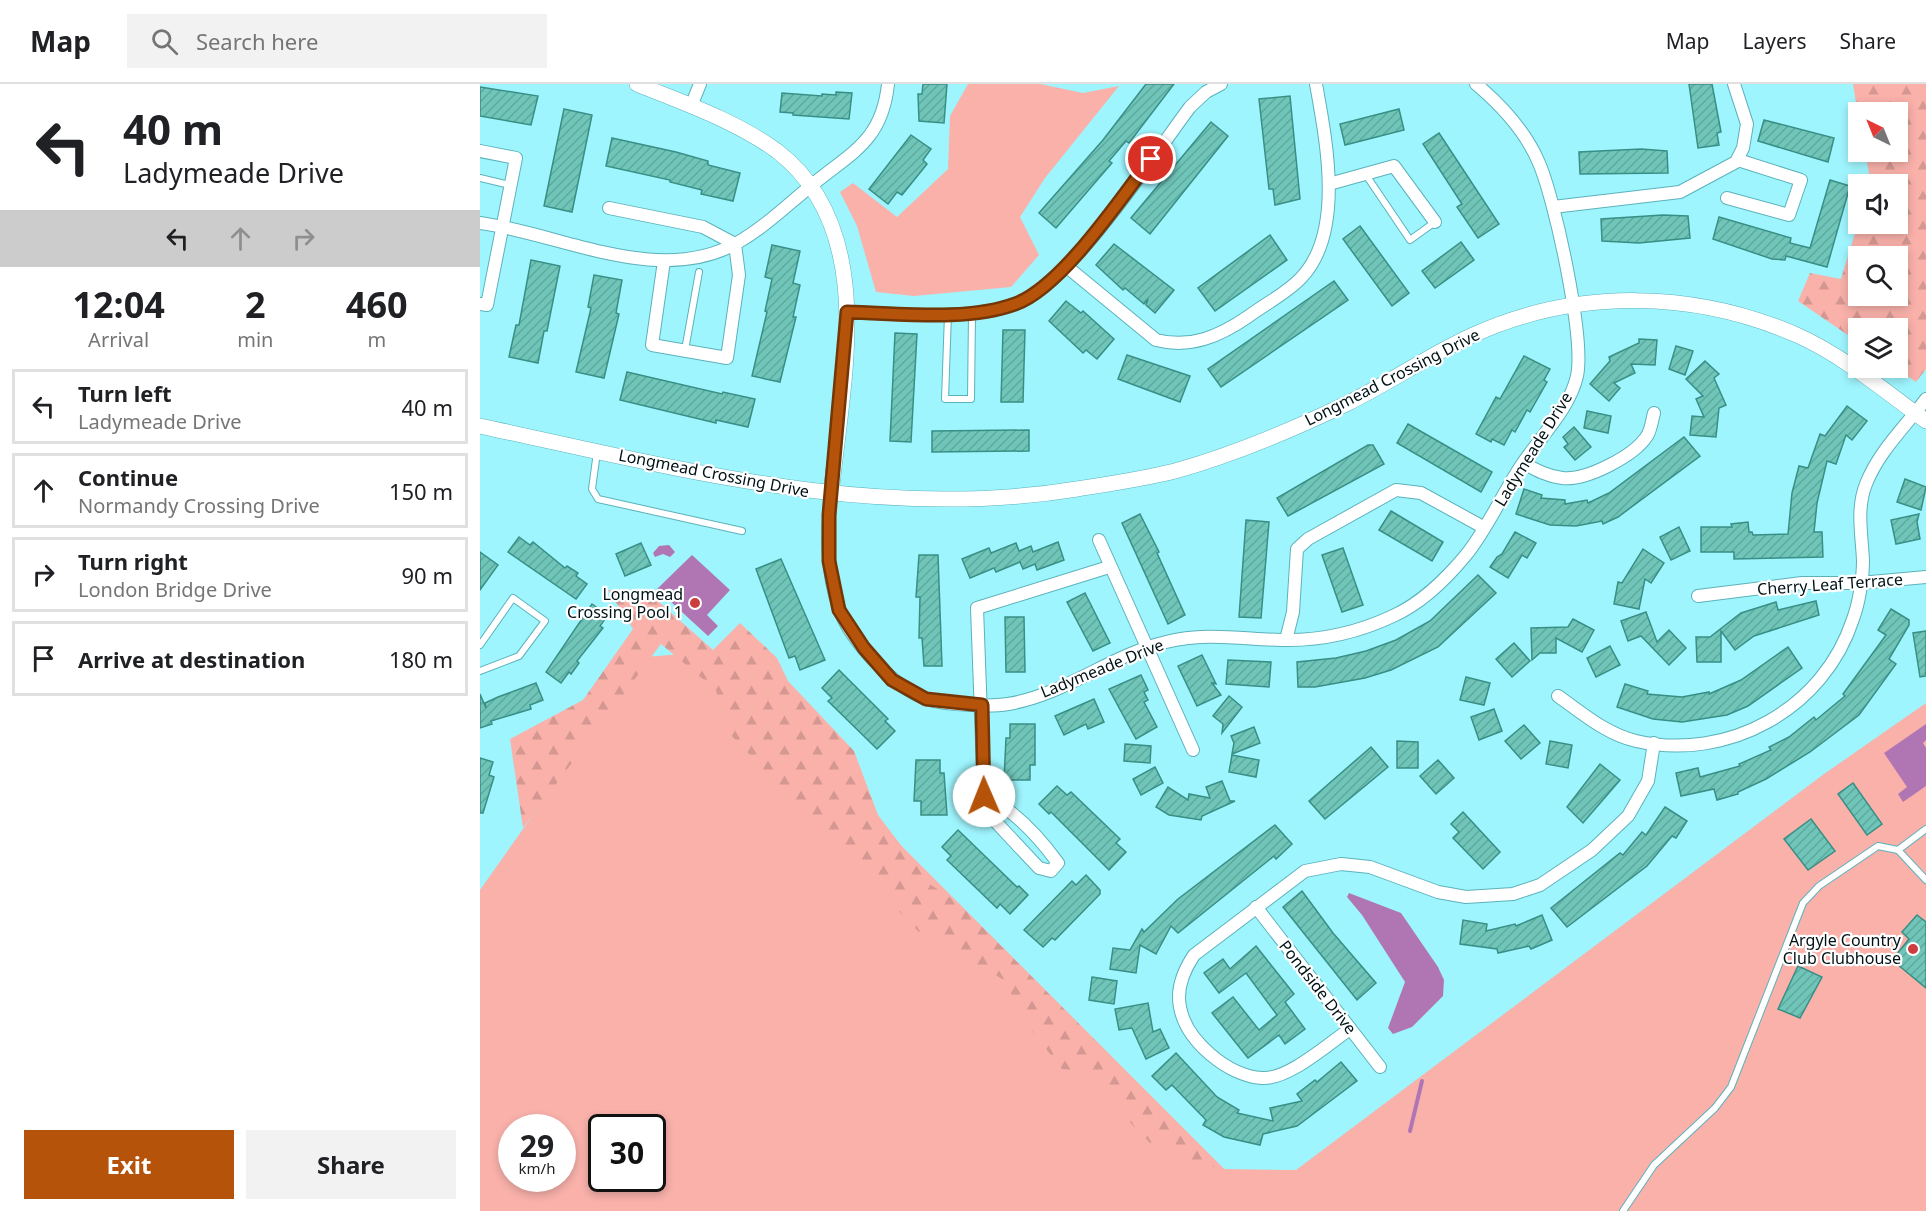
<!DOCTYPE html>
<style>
:root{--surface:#fff;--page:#f2f2f2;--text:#202124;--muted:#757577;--line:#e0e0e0;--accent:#b45309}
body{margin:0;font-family:"Noto Sans",sans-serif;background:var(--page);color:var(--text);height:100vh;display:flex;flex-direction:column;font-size:22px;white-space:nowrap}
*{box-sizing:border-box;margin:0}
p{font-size:20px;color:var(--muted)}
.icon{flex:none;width:33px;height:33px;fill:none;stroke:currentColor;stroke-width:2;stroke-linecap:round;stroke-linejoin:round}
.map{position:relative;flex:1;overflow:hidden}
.panel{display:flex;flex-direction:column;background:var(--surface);width:480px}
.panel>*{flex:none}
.hud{background:#fff;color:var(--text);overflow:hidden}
.needle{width:39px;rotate:317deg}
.controls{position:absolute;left:1368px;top:18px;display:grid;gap:12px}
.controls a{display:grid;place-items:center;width:60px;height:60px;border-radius:0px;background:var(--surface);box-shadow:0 3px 9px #0003;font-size:30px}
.speed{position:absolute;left:18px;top:1030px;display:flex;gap:12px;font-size:30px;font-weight:700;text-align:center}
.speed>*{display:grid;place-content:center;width:78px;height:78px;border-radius:50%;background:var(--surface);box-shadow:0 3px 9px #0003;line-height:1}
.speed small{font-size:15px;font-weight:400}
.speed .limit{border:3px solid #111;border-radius:9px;background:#fff;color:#111}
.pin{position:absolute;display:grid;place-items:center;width:51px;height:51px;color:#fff;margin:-26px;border:3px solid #fff;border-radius:50%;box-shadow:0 2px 6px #0007}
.me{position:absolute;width:66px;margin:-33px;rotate:359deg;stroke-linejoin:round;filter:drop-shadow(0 0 4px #0008)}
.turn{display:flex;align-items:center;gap:21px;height:126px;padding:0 24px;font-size:27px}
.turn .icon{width:78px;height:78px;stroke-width:2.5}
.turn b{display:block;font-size:42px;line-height:51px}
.lanes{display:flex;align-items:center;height:57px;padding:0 24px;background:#0003;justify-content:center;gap:30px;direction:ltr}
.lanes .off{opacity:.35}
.eta{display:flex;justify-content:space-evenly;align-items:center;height:102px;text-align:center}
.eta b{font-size:36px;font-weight:700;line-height:42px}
.action{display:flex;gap:12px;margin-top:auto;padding:12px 24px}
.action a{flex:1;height:69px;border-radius:0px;background:var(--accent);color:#fff;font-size:24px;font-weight:700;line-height:69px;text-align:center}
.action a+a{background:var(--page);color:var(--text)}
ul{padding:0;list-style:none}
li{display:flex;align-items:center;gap:18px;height:75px;margin:0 12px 9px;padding:0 12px;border:3px solid var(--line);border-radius:0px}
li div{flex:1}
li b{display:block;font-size:22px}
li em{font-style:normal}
header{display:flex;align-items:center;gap:36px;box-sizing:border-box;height:84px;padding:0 30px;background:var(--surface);border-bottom:2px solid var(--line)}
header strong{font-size:28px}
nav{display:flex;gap:33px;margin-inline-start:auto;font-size:21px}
.search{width:420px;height:54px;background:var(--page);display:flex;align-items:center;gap:15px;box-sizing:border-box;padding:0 21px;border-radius:0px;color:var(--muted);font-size:22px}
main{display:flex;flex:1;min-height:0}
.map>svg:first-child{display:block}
</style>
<header>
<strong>Map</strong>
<div class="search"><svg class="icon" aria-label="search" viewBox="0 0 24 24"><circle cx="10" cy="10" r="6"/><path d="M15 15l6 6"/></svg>Search here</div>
<nav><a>Map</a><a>Layers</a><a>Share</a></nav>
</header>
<main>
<section class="panel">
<div class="hud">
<div class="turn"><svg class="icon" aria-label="left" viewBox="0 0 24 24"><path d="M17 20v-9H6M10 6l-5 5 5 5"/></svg><div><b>40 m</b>Ladymeade Drive</div></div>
<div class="lanes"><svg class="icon" aria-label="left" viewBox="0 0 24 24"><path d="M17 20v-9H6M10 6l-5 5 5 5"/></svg><svg class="icon off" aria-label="ahead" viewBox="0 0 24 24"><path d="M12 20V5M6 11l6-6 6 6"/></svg><svg class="icon off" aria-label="right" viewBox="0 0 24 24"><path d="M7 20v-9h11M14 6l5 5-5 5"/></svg></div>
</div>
<div class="eta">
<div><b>12:04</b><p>Arrival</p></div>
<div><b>2</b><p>min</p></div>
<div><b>460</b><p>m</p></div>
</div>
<ul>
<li><svg class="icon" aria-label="left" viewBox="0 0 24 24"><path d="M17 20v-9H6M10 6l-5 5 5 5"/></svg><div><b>Turn left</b><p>Ladymeade Drive</p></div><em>40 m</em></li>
<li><svg class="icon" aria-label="ahead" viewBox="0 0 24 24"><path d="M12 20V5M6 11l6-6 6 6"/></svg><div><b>Continue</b><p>Normandy Crossing Drive</p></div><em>150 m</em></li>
<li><svg class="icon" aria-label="right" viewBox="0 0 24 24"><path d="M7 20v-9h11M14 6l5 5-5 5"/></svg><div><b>Turn right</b><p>London Bridge Drive</p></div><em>90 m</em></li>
<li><svg class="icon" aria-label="arrive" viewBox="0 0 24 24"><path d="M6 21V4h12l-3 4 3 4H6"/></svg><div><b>Arrive at destination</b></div><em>180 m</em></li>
</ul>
<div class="action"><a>Exit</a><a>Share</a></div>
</section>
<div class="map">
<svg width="1446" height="1127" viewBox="0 0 1446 1127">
<defs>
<pattern id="forest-firs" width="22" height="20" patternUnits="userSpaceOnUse" patternTransform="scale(1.5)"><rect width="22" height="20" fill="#f9b1aa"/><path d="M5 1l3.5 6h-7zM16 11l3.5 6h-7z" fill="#d49791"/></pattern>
<pattern id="building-hatch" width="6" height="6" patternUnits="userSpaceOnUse" patternTransform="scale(1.5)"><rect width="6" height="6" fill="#70c5b9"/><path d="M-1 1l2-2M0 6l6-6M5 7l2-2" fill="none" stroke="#5fa89e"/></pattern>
</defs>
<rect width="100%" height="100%" fill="#9ff5fe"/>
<g fill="#f9b1aa" fill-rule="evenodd">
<polygon points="488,0 560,0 603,9 639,2 565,94 540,133 559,171 531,203 434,212 396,208 377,142 360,108 373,99 417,133 468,85 470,32"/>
<path d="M 228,568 L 744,1085 L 816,1086 L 1344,690 L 1446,619 L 1446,1127 L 0,1127 L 0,806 L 164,573 ZM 32,1044 L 82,1044 L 82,1095 L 32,1095 ZM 122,1044 L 172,1044 L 172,1095 L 122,1095 Z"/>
</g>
<g fill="url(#forest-firs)" fill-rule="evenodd">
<path d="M 1373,0 L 1446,0 L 1446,285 L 1436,298 L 1415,284 L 1418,284 L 1418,244 L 1378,244 L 1378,258 L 1318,217 L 1330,189 L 1361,195 L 1378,139 L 1418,140 L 1418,100 L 1391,100 L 1385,68 L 1418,68 L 1418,28 L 1378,28 L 1378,32 ZM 1378,172 L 1418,172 L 1418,212 L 1378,212 Z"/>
<polygon points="128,506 169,509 233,566 260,539 297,574 308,597 374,667 398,731 451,801 476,817 744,1085 711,1078 685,1055 670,1059 602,988 582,985 547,941 524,896 438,847 247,647 236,606 181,560 43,744 30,655 103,616 153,545"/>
</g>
<g fill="#b076b4">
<polygon points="189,461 195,468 190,473 183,470 175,473 173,469 179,462"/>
<polygon points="212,471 250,506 227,531 238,542 228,552 177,505"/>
<polygon points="1446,640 1446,656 1443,659 1446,664 1446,702 1423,718 1418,710 1427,703 1404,669"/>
<polygon points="869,809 921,829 958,883 964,896 963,912 932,943 913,950 908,944 925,898 882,831 867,813"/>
</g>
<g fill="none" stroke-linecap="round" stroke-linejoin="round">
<polyline stroke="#b076b4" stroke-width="4" points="930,1047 942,997"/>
</g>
<g fill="url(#building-hatch)" stroke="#388f85" stroke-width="1.5">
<polygon points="443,0 467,0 464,39 439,37 438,10 442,10"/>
<polygon points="666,0 694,0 649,59 646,57 629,77 632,79 576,144 559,129 623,56"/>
<polygon points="1209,0 1232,0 1241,48 1237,49 1239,61 1218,64"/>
<polygon points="0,3 58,12 51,41 0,32"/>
<polygon points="356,8 372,9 369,35 313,31 313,29 300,28 302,9 342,12 342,10 356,11"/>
<polygon points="810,12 820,115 795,121 793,105 789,105 779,15"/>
<polygon points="84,25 112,31 92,128 64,122"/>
<polygon points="919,25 924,46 865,61 860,40"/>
<polygon points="1284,36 1354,54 1348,78 1278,57"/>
<polygon points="731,38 748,52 670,150 651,134"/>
<polygon points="959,49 1019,140 998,154 977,123 982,120 943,60"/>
<polygon points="431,51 451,65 443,76 447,80 422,111 417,108 408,120 389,105"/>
<polygon points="132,54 196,68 228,77 228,81 260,89 253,117 221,110 222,106 190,98 190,96 126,82"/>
<polygon points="1161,65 1187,67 1188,89 1100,90 1099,68"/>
<polygon points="1350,96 1370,102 1347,183 1306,172 1305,176 1292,175 1233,155 1239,133 1311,154 1310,159 1330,164"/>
<polygon points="1183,131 1208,132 1210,154 1159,159 1122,157 1121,135"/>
<polygon points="880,142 929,209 912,222 863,155"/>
<polygon points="790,151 807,176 735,227 718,204"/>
<polygon points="981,158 994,176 955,204 942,187"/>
<polygon points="634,160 694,206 675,229 666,221 668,215 664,220 645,204 643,206 616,181"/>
<polygon points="292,161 320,167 313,199 320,201 313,233 316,233 300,298 272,292 287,228 285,227 292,195 285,193"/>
<polygon points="51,176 80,182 67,247 64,247 58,279 29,273 36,241 39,241"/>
<polygon points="114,191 142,196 136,229 139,230 124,294 96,288 111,224 108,223"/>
<polygon points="854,197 868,216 741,303 728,285"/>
<polygon points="586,217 601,229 603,227 634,255 617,275 606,266 603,269 569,237"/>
<polygon points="523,246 545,246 543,318 521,318"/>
<polygon points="415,249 437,250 431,358 410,357"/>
<polygon points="1159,255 1177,256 1175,281 1151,280 1155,289 1134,299 1140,304 1129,317 1110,300 1130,277 1129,273 1159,259"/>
<polygon points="1196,262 1213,267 1205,291 1189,285"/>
<polygon points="647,271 710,292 700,318 638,295"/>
<polygon points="1044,272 1070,285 1064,296 1067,298 1050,328 1047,326 1035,348 1032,346 1024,361 1012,355 1011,358 996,350 1016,313 1020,315"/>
<polygon points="1225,277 1239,290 1234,294 1246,321 1239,324 1236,353 1210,351 1212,332 1224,333 1216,315 1223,312 1206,295"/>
<polygon points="147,288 242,310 243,308 275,315 268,343 236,336 236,339 140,316"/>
<polygon points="1367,322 1387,337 1372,356 1366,351 1356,380 1347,377 1337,419 1334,448 1342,448 1343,473 1254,475 1254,468 1221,468 1221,443 1252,443 1251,440 1268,438 1269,448 1272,448 1273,451 1308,450 1312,409 1319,382 1328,384 1340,350 1345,352"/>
<polygon points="1107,327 1131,332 1128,349 1104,344"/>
<polygon points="928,340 1012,388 1001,408 917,359"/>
<polygon points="1094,343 1111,363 1095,376 1084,363 1088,360 1083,353"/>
<polygon points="549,346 549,367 452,368 452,347"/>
<polygon points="1204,353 1220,372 1138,433 1123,440 1122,437 1096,442 1070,441 1036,430 1044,405 1062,411 1061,414 1085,416 1085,420 1107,416 1108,419 1129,409"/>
<polygon points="888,361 893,361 904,380 808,432 797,414"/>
<polygon points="1425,395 1446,403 1441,426 1417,418"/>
<polygon points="911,427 963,458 952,477 899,446"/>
<polygon points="660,430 679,468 677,469 705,531 688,540 642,439"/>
<polygon points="1439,430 1437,438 1440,455 1416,460 1411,436"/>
<polygon points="766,436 789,438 781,534 759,533"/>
<polygon points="1199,443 1210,467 1191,476 1180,453"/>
<polygon points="1035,448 1056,459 1047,474 1042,471 1028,494 1010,483 1017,473 1022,470"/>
<polygon points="39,453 50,461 53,458 85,484 87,482 98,489 96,492 107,500 96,515 28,468"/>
<polygon points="578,458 584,476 557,486 555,480 543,485 540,478 516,488 514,484 490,494 482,475 509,464 511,469 536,459 539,467 551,462 553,468"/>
<polygon points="161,459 171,481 145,492 136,470"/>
<polygon points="863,464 883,521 862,528 842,471"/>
<polygon points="1163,465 1184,479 1171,499 1165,495 1159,525 1134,520 1138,498 1142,499"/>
<polygon points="0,468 18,481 0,506"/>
<polygon points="439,471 458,471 462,582 444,582 442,554 439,554 440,513 436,513"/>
<polygon points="301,475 345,576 320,586 315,572 309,574 276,485"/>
<polygon points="998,491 1016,509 958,563 911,586 885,594 835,603 818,603 817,578 856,574 886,567 916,556 950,537"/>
<polygon points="605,509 630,559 613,567 587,518"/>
<polygon points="1336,517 1339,531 1274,552 1255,566 1241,547 1241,578 1217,578 1216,553 1230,553 1261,529 1296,518 1298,526"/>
<polygon points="112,520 128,531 120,542 123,544 97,577 99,579 91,590 89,588 81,599 66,588"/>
<polygon points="1411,525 1429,536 1429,541 1409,575 1416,580 1379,631 1330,668 1286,695 1258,708 1258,710 1237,716 1234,705 1201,712 1196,689 1218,684 1220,693 1260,682 1259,680 1291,666 1289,663 1309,653 1334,633 1336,636 1365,612 1363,610 1406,551 1398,546"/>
<polygon points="1166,528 1177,558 1189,546 1206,564 1189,581 1161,552 1148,557 1141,537"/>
<polygon points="525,533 544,533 545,588 526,588"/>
<polygon points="1093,535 1114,546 1102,568 1076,554 1076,569 1060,569 1052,576 1051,544 1088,543"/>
<polygon points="1446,547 1446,592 1440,593 1433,549"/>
<polygon points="1034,559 1050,577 1032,593 1016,575"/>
<polygon points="1130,562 1140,581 1116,593 1107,574"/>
<polygon points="1308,563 1322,584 1268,622 1247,631 1202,638 1173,635 1137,623 1145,600 1168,607 1167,610 1202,613 1229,608 1229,610 1261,596"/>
<polygon points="722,571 736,600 732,599 741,611 717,622 698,582"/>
<polygon points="748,576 791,578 789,603 746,600"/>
<polygon points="359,586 408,635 405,637 415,647 397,665 348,617 352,614 342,604"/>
<polygon points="661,591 668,606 664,608 668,616 664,618 677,643 656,655 629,605"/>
<polygon points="986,593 1010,599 1004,621 980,616"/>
<polygon points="56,599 63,616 50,621 51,625 11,637 12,640 0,644 0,610 6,624 5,619 18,613"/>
<polygon points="749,612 762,623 742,649 743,640 733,632"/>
<polygon points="614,615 624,638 608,645 606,640 584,651 575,632"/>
<polygon points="1014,625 1022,647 999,656 991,633"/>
<polygon points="530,640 555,640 555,681 550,681 550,696 524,696 526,654 530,654"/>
<polygon points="1044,641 1060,659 1041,675 1025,657"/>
<polygon points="774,643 780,659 752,670 754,659 751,652"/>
<polygon points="917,657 938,658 938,684 917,684"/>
<polygon points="1070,657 1092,661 1088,684 1066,680"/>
<polygon points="645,660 671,662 670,679 644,677"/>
<polygon points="891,663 908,683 845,735 829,717"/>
<polygon points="752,671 779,676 776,693 749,688"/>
<polygon points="0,674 13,678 9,691 14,693 3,729 0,729"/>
<polygon points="436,676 460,676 460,689 464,689 467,731 441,731 441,717 434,717"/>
<polygon points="958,676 974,694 956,710 940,692"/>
<polygon points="1120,680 1140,696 1103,739 1087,723"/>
<polygon points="675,683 683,699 661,711 653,695"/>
<polygon points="742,697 750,717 755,717 722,732 721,736 689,731 676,723 688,703 708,716 709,710 730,714 726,703"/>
<polygon points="1373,699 1402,740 1387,751 1358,710"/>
<polygon points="577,702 587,711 591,708 640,755 636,759 646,768 629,786 571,728 569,730 559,720"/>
<polygon points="1185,723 1207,737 1196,754 1192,752 1167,782 1087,843 1071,824 1140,769 1143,771 1162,748 1166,751"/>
<polygon points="983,728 1020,768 1003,785 973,754 979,748 971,740"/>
<polygon points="1331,735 1355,767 1328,786 1304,755"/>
<polygon points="795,741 812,760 796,775 794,772 698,849 691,842 676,870 660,861 656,889 630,885 633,864 650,866 662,845 664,848 698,815"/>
<polygon points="478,746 537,803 539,802 548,811 530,830 520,820 517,824 467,776 471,772 462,763"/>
<polygon points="606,791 620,806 620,810 575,856 572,854 563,863 544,846 592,797 596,801"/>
<polygon points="822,807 853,849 896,899 877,916 803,823"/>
<polygon points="1062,831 1072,856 1051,865 1049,862 1018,869 1017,865 980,860 983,836 1007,840 1006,847 1035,840 1036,842"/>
<polygon points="1437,831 1446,838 1446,904 1412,876 1429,855 1422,848"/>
<polygon points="776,862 814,910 805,918 825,945 805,960 799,951 768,974 732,929 753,913 779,946 797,931 766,889 739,909 724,889 743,875 750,885"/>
<polygon points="1318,882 1342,893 1320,934 1298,925"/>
<polygon points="612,893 637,897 634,920 609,916"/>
<polygon points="668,919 673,948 680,945 689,964 666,975 652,944 639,946 635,925"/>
<polygon points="696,969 737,1013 759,1026 757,1029 793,1037 790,1024 822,1017 817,1010 835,996 837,998 861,978 877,997 817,1042 783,1050 780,1061 744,1053 723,1041 726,1036 692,1001 686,1006 672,992"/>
</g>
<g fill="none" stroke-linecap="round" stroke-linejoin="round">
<defs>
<g id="service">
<polyline points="886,91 930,156 955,138"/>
<polyline points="0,94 30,101"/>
<polyline points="468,230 465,315 491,315 492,230"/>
<polyline points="205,266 219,188"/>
<polyline points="117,368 112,405 118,415 262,447"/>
<polyline points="0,561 33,514 65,537 39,572 0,587"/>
<polyline points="1446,745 1418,766 1446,796"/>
<polyline points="1143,1127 1174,1081 1235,1024 1251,1003 1323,819 1339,802 1398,762 1418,766"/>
</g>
<g id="minor">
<polyline points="211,22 220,0"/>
<polyline points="0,67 36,74 7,221 0,220"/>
<polyline points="849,100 914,82 955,138"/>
<polyline points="1247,114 1309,131 1321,96 1258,76"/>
<polyline points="1073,123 1200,108 1256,78 1263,64 1267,40 1254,0"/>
<polyline points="129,124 223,143 255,160 259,191 247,274 172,261 184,177"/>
<path d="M 0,139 C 82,150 178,203 257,159 C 285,143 307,121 332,101 C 372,68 402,57 408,0"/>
<path d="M 586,182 L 676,256 C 711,265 740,252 769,232 C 785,220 807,209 821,194 C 865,148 846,56 836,0"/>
<path d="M 367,228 C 417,229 489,237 536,220 C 589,201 674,71 710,23 L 726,8 L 741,0"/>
<path d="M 1043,379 C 1056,386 1067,392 1082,394 C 1106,397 1154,372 1167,352 C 1171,346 1172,336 1174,329"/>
<path d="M 351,410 C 347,448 346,488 359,524 C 370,556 415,605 447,615 C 464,621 510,623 528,620 C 584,611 631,571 686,558 C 724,548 763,555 801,556 C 840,557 879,548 913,532 C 940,520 967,494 986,471 C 1008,444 1023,408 1043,379 C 1061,352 1090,324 1097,292 C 1105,254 1075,116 1059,79 C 1046,48 1021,21 996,0"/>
<polyline points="619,456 713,666"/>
<polyline points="1218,512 1322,499 1380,499 1446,493"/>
<polyline points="806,556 813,528 817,465 828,455 916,406 941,409 1003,443"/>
<path d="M 1078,612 C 1102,629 1126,650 1156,657 C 1248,678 1344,625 1373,535 C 1379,519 1383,494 1383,477 C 1382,451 1376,425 1386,400 C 1399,367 1425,343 1446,315"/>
<path d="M 504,712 C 534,725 559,753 578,779 L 571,787 L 559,784 L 513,735 L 504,712 L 497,524 L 629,483"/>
<polyline points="776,823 900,983"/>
<path d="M 870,945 C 848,960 808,996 782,994 C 748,992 706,957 700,923 C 696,904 704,886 714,871 L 825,787 L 861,780 L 890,783 L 958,808 L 986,813 L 1033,810 L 1060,801 L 1112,766 L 1148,732 L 1168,697 L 1174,659"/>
</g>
<g id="tertiary">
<path d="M 157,0 C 204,19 256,37 297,67 C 400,146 362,299 351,410"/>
<path d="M 0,342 C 196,384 395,438 597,405 C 629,400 663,395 695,387 C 752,371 812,346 866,320 C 909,299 949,271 993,251 C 1097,204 1215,206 1319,252 C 1365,273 1406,308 1446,337"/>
</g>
</defs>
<use href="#service" stroke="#5cb2bb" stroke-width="8"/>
<use href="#minor" stroke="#5cb2bb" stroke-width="14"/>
<use href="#tertiary" stroke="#5cb2bb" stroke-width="16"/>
<use href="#service" stroke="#fff" stroke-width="6"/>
<use href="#minor" stroke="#fff" stroke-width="12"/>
<use href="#tertiary" stroke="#fff" stroke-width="15"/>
</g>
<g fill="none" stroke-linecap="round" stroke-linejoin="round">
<defs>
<path id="route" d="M 504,712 L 502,621 L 446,615 L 412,596 L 384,564 L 359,526 L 349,477 L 349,431 L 367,228 C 419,229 486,238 535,220 C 581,204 641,114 671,75"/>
</defs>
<use href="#route" stroke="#753606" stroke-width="15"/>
<use href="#route" stroke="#b45309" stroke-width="10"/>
</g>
<g fill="#cc3d3d" stroke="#fff" stroke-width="2">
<circle cx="215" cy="519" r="6"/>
<circle cx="1433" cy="865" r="6"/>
</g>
<g text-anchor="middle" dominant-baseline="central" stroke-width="4.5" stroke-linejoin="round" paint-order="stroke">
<g font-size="16" fill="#001215" stroke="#fff">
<text transform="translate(912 293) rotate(-27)">Longmead Crossing Drive</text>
<text transform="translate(1053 365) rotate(-58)">Ladymeade Drive</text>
<text transform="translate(234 389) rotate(11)">Longmead Crossing Drive</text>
<text transform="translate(1350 500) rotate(-4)">Cherry Leaf Terrace</text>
<text transform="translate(622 584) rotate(-22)">Ladymeade Drive</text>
<text transform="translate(838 903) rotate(52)">Pondside Drive</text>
</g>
<g font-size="16" fill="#001215" stroke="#fff" text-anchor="end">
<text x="203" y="510">Longmead<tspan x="203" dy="18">Crossing Pool 1</tspan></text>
<text x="1421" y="856">Argyle Country<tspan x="1421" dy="18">Club Clubhouse</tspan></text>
</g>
</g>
</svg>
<div class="controls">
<a><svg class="needle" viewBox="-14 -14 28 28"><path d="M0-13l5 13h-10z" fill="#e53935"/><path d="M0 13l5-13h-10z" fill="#757577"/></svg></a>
<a><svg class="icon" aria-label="sound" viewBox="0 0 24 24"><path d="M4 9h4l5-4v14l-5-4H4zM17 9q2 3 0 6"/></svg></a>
<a><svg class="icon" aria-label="search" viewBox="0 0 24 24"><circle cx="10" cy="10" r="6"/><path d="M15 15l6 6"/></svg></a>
<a><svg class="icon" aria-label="layers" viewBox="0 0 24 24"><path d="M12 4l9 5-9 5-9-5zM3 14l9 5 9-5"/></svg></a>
</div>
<div class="speed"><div>29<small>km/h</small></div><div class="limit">30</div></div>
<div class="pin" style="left:671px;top:75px;background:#d93025"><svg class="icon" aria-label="arrive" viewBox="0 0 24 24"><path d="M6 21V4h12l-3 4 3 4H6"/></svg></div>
<svg class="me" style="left:504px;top:712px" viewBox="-20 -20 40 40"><circle r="19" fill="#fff"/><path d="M0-13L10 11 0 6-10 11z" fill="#b45309"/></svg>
</div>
</main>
